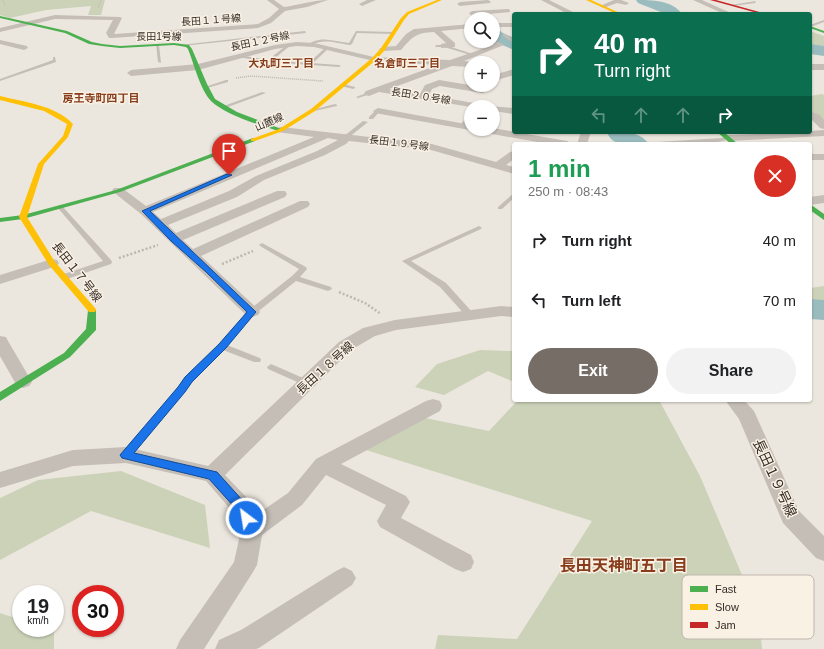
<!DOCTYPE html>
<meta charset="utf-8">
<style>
:root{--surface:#fff;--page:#f2f2f2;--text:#202124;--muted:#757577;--accent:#756d66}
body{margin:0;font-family:Helvetica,"Noto Sans JP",sans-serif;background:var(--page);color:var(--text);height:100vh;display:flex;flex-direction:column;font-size:15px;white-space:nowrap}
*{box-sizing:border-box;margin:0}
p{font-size:13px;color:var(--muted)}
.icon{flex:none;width:22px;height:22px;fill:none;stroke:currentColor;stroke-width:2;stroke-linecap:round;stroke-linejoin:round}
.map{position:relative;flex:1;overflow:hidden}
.drawer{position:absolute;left:512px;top:142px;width:300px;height:260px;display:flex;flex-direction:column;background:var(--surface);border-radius:4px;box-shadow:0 1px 3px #0004}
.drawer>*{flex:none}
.hud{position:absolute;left:512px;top:12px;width:300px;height:122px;border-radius:4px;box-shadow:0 1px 3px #0004;background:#0b6e4f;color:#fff;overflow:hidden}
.tools{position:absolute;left:464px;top:12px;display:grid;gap:8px}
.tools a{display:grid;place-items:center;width:36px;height:36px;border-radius:50%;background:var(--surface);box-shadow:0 1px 3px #0004;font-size:20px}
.speed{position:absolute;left:12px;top:585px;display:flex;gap:8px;font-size:20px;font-weight:700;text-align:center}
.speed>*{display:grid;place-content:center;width:52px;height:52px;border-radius:50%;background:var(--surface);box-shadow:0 1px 3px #0004;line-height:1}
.speed small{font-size:10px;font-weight:400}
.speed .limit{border:6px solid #d22;background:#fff;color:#111}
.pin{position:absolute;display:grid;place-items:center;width:34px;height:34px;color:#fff;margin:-41px -17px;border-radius:50% 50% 50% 0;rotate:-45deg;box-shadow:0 0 4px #0007}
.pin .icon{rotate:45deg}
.me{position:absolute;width:44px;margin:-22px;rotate:329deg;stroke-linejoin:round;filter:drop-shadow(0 0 3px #0008)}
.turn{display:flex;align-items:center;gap:14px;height:84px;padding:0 16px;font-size:18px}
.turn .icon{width:52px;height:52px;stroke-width:2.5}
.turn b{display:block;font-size:28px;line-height:34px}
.lanes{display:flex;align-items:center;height:38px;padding:0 16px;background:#0003;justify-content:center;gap:20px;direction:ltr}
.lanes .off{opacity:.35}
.round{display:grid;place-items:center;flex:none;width:42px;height:42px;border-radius:21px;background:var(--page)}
.head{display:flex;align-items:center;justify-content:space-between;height:68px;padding:0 16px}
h1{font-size:24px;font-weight:600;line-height:30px;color:#1e9e55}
.cta{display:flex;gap:8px;margin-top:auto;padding:8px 16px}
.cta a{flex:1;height:46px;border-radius:24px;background:var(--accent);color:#fff;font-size:16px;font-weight:600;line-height:46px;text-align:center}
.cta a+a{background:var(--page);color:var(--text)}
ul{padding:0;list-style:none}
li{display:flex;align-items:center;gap:12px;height:60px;padding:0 16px}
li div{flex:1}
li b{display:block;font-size:15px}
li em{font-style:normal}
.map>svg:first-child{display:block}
</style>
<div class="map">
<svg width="824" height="649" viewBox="0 0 824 649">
<rect width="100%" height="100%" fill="#ece7de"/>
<g fill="#ccd2b8">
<polygon points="0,0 105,0 101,15 88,15 91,6 46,10 10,18 0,15"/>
<polygon points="810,31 824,36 824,52 810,49"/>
<polygon points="822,94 824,95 824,121 810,112 810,96"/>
<polygon points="824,286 824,309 810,308 810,288"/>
<polygon points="480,350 514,351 514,382 488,371 444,395 415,387 437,364"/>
<polygon points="518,400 659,400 700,476 759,615 762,649 435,649 438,635 517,639 592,521 366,450 425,418 489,431"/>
<polygon points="121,471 205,505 210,548 91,511 0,560 0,498 38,480"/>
<polygon points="0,613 21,620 21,628 42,628 54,632 54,649 0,649"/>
</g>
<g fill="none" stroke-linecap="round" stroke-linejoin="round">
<g fill="#9abcbe" fill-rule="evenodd">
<path d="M 636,0 C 652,0 672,0 682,14 L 666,14 L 638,3 Z"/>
<polygon points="493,26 499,28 501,32 514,38 514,50 493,41"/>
<polygon points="810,44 824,46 824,56 810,54"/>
<path d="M 607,132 C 622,132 639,130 649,144 C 635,144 612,149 607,132 Z"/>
<polygon points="810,299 824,300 824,320 810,319"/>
</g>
<g stroke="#bdb7b0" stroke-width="1" stroke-dasharray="1 1" stroke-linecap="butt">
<polyline points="3,0 5,6"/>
<polyline points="98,8 101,0"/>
</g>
<polyline stroke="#bdb7b0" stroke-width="1.5" stroke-dasharray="1 1" stroke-linecap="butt" points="236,78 251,76 323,81"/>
<g stroke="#bdb7b0" stroke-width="2.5" stroke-dasharray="2 2" stroke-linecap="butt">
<polyline points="119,258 158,245"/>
<polyline points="222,264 253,251"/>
<polyline points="339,292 365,303 381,314"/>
</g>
<g fill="#c5beb7" fill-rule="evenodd">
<polygon points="756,1 755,3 733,6 731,5"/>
<polygon points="824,20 824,22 810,27 810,25"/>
<polygon points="305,31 306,33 182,46 180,45"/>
<path d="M 356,31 L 393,32 L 395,33 L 393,34 L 357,33 L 352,44 L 350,45 C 332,43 326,38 309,46 L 307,45 C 320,35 334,41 349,43 Z"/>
<polygon points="503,34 505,34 514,40 514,43 503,36"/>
<polygon points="156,44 159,45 161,63 158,62"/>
<polygon points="288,44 291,45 275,58 273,58 273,56"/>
<polygon points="436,45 445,45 476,55 474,56 444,47 435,47"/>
<polygon points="326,47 329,48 314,62 312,62 312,60"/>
<polygon points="239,55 268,60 339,65 341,66 339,67 268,62 238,57"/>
<polygon points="53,57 55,57 56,62 0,81 0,79 53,60"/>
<polygon points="226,80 228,80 228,82 207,88 205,87"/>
<polygon points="343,84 355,87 355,88 353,89 341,86 341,85"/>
<polygon points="262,92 266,93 225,108 221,107"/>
<polygon points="369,92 371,93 371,94 358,98 356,97"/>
<polygon points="335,104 337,105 337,106 314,111 312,110"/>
<polygon points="376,110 380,111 373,119 369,119 369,117"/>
<polygon points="469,115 471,115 471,119 464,127 460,127 460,125"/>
<polygon points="363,121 368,122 348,138 344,138 344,136"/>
<path d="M 728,136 L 731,138 L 730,139 C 709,146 677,144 654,144 L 657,142 L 721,138 Z"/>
<polygon points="514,193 514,198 502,209 498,209 498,207"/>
<polygon points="60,205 62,206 111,260 112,262 111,264 67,279 61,279 60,277 61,275 103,261 58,208 58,206"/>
<polygon points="479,226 482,228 481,229 411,261 446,283 473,313 474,315 473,317 467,317 440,287 402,261"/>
<polygon points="262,243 306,267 307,269 300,277 331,287 332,289 328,291 296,281 255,314 227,345 260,358 261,360 260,362 254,362 223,350 191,381 185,391 130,458 126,459 122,458 121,455 122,452 179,387 185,377 219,344 249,310 292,276 299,269 260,246 259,245"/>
<polygon points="271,364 310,381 311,383 310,385 304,385 268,369 267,367"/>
</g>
<g fill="#c5beb7" fill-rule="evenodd">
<path d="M 267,0 L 274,0 L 284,7 C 299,5 314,0 328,0 L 307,7 L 285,11 L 271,23 L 258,28 L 112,38 L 109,38 L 106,33 L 113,20 L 55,19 L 0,32 L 0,28 L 55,15 L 120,17 L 122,18 L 114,34 L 258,24 L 269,18 L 279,9 Z"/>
<polygon points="367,0 376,0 362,6 359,4"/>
<polygon points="488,0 491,2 490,3 460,6 457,4 460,2"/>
<polygon points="541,0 549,0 577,14 568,14"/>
<polygon points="614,0 621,0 629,3 626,5 617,3 603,8 600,6"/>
<polygon points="693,0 702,0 733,14 724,14"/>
<polygon points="508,9 510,10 510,12 478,15 483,19 475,19 469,13 472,11"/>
<rect x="493" y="23" width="21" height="4"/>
<path d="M 471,24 L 471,28 L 441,31 L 455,43 L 455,47 L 441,48 L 441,44 L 446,43 L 434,32 C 416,33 413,36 401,50 L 383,51 L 379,49 L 383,47 L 396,46 L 406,34 L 414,29 Z"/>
<polygon points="493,39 504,45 464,61 474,62 471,63 471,67 452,66 389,89 420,94 425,85 439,80 482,87 487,90 485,92 482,93 440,86 432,89 429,95 490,106 514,108 514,114 493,111 493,107 471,107 379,92 369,96 366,95 364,93 366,91 438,65 374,61 314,47 297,46 275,49 198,70 131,76 127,73 131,70 198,64 275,45 297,42 314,43 374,57 450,60 494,45 489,41 493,41"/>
<polygon points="0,40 27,46 28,48 24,50 0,44"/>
<rect x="810" y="64" width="14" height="6"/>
<polygon points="514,69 514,75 497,80 493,79 493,73 497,74"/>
<polygon points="378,108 471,125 471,129 493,128 567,141 572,144 548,144 375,113 373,111"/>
<polygon points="810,111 820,115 824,120 824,129 820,128 810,118"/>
<path d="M 281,127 L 432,144 L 496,162 L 510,152 L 514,151 L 514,159 L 506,165 L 514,167 L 514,174 L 431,150 L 349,141 L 346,144 L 325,155 L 264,180 L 237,197 L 168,225 L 176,233 L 277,191 L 285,191 L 287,194 L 285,197 L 183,240 L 193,249 L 300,201 L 308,201 L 310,204 L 308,207 L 201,256 L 258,309 L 260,312 L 258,315 L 252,317 L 246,315 L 141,214 L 112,191 L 114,188 L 122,188 L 146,206 L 314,137 L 277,132 L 276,130 L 277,128 ZM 328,138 L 338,140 L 317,151 L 256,176 L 229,191 L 161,219 L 153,212 Z"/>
<polygon points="824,130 824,136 728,141 723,138 728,135 810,132 810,131"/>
<polygon points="581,132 591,132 587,144 577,144"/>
<rect x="810" y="154" width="14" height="6"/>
<polygon points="824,195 824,203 810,205 810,197"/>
<polygon points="52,259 57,260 59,263 57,266 0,284 0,275"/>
<polygon points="501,306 514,307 514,317 501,316 396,330 375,336 351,350 225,475 248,499 256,515 288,493 316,459 426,401 433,399 440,401 442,406 440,411 341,464 406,496 410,502 401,518 471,555 474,562 471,569 463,572 455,569 380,527 377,521 386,505 326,475 302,505 262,535 257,565 253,572 204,649 176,649 180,640 234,562 241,530 232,511 206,481 126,463 73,466 0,488 0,472 73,450 126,447 208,466 339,342 363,328 395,320"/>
<polygon points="0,336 6,337 8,341 32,382 29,386 23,388 17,386 0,356"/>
<polygon points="725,400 744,400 754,411 799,511 824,536 824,561 816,558 783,523 739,419"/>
<polygon points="344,567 352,571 356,578 352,585 259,648 256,649 215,649 219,640 241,630 336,571"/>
</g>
<g fill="#4caf50" fill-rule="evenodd">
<path d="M 0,16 L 67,31 L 92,42 L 102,44 L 120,46 L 174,43 L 189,45 L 192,49 L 207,84 L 215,99 L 237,112 L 284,130 L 279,131 C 261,126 224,114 211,101 C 200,89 194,64 188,49 L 186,47 L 174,45 L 120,48 L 102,46 L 89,44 L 65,33 L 0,18 Z"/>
<polygon points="810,26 824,31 824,33 810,28"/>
<polygon points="717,132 724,132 738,144 731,144"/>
<polygon points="253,138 256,140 255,141 120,192 23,219 0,222 0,218 23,215 116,190"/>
<polygon points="810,204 824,214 824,220 810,210"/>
<polygon points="92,307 96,310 96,330 70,357 0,401 0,392 64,353 86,329 88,310"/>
</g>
<g fill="#ffc107" fill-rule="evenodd">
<polygon points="437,0 442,0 409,14 404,20 385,50 376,60 315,111 283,131 255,141 251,141 251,139 279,129 311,109 372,58 381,48 401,18 407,12"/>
<polygon points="586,0 591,0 622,14 617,14"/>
<path d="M 0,96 C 24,102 55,105 73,124 L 68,137 L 44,164 L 27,217 L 55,262 L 95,308 L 96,310 L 95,312 L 89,312 L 49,265 L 19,217 L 38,164 L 63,136 L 67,124 L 44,111 L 0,100 Z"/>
</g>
<polygon fill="#c62828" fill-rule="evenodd" points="710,0 716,0 767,14 761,14"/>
</g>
<polygon fill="#1a73e8" stroke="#114b97" points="227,174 232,175 150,211 256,312 226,348 192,382 185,392 134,453 217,472 244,502 252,518 250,521 246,523 242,521 236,509 209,479 126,459 122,458 120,455 178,387 185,377 219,344 247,312 206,272 171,241 142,211"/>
<g text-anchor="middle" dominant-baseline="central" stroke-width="3" stroke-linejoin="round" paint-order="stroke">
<g font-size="10" fill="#352c26" stroke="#faf1e5">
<text transform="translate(211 20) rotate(-4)">長田１１号線</text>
<text x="159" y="36">長田1号線</text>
<text transform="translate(260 41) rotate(-12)">長田１２号線</text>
<text transform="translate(421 96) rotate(9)">長田２０号線</text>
<text transform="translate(269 122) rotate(-24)">山麓線</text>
<text transform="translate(399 143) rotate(7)">長田１９号線</text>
</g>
<g font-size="11" font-weight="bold" fill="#873d1c" stroke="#faf1e5">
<text x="281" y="63">大丸町三丁目</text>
<text x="407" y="63">名倉町三丁目</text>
<text x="101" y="98">房王寺町四丁目</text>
</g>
<g font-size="12" fill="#352c26" stroke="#faf1e5">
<text transform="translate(77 272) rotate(52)">長田１７号線</text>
<text transform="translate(325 368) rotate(-42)">長田１８号線</text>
</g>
<g font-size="14" fill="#352c26" stroke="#faf1e5">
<text transform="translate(775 478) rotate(65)">長田１９号線</text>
</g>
<g font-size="16" font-weight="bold" fill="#873d1c" stroke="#faf1e5">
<text x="624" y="565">長田天神町五丁目</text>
</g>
</g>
<rect x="682" y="575" width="132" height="64" rx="6" fill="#faf1e5" stroke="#bfb6ac" stroke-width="1"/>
<rect x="690" y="586" width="18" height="6" fill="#4caf50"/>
<rect x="690" y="604" width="18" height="6" fill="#ffc107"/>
<rect x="690" y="622" width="18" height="6" fill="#c62828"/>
<g font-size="11" fill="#352c26">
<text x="715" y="593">Fast</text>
<text x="715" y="611">Slow</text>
<text x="715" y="629">Jam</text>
</g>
</svg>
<div class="tools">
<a><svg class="icon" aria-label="search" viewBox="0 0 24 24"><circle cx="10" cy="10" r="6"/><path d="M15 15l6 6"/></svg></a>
<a>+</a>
<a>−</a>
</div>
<div class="speed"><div>19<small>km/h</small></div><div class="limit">30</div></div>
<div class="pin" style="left:229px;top:175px;background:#d93025"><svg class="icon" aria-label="arrive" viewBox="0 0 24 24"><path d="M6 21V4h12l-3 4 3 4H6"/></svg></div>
<svg class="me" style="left:246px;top:518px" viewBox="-20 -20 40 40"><circle r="17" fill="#1a73e8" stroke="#fff" stroke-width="3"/><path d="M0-11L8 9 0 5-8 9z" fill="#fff"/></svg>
<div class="hud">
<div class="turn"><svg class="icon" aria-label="right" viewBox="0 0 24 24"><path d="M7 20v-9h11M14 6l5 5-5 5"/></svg><div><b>40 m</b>Turn right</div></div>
<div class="lanes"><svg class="icon off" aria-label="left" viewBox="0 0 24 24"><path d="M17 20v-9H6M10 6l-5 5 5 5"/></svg><svg class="icon off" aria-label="ahead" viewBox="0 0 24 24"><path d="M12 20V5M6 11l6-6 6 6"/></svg><svg class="icon off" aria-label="ahead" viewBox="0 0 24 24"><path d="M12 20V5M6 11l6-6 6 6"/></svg><svg class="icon" aria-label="right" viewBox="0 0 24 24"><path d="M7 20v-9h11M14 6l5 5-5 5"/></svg></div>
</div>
<section class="drawer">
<div class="head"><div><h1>1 min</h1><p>250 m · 08:43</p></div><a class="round" style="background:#d93025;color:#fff"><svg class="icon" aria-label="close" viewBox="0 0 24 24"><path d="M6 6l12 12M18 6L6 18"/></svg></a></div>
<ul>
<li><svg class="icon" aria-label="right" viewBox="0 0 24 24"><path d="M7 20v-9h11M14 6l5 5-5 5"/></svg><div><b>Turn right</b></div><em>40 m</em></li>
<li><svg class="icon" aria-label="left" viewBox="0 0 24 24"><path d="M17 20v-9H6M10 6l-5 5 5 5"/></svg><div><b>Turn left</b></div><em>70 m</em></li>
</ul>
<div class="cta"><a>Exit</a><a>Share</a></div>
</section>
</div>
